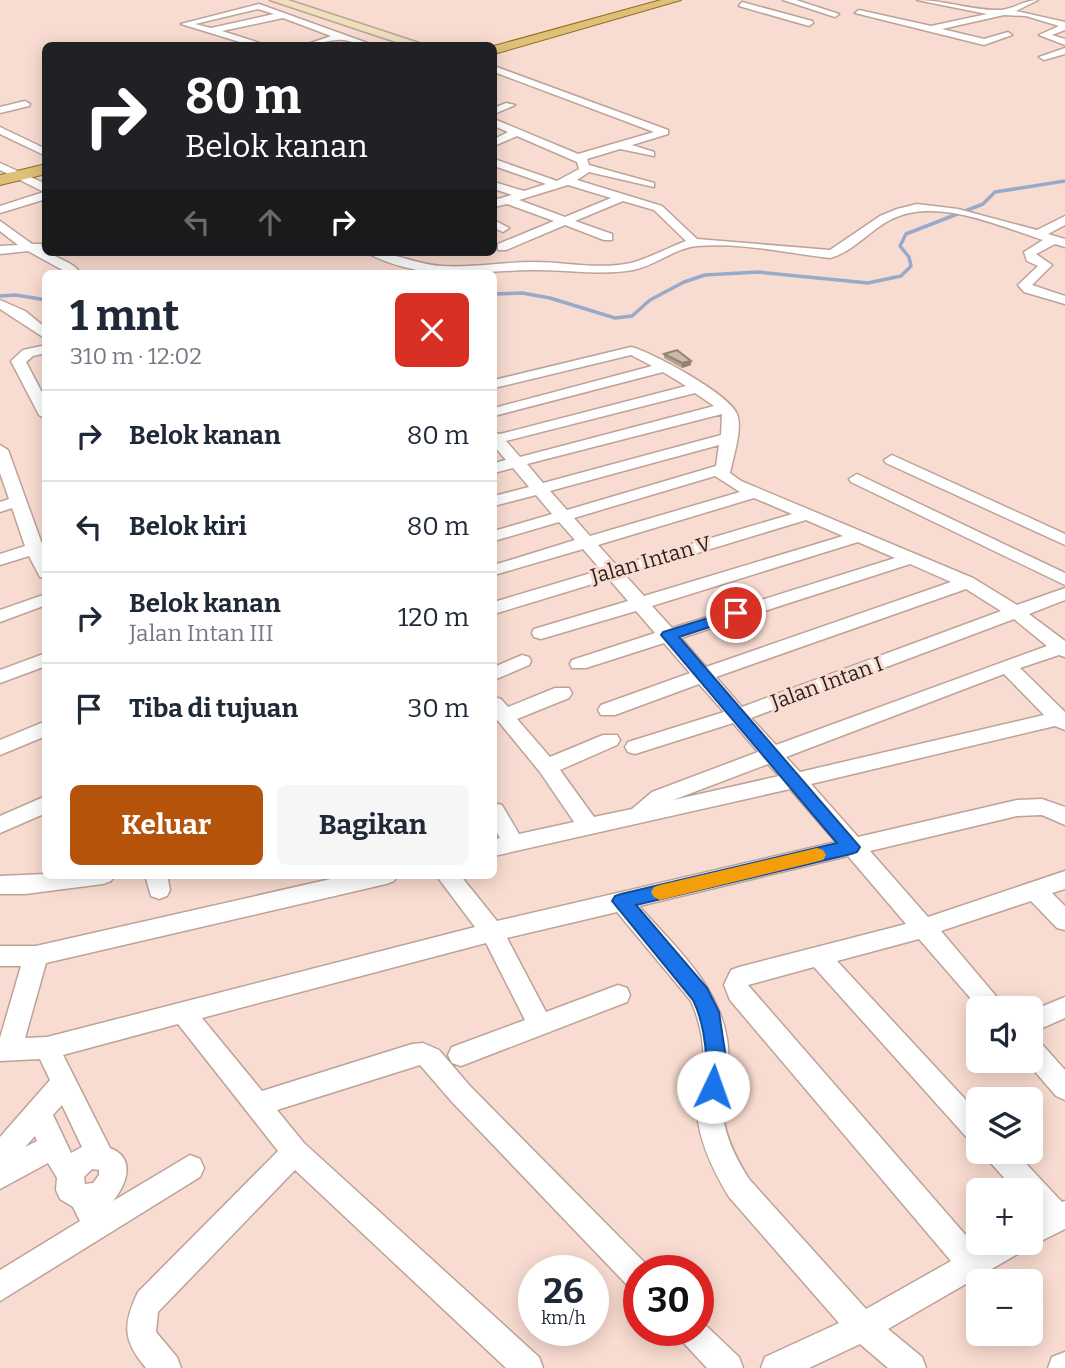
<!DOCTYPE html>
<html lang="id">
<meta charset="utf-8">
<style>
:root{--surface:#fff;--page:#f6f6f7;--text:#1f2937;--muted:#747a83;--line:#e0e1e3;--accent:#b45309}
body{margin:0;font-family:Bitter,serif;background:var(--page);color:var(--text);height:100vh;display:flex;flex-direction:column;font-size:26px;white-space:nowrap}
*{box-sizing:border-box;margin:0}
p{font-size:23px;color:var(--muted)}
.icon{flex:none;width:38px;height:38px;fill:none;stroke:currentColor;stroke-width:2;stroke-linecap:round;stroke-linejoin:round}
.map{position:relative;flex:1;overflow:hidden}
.drawer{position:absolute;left:42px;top:270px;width:455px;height:609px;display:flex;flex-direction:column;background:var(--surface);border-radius:10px;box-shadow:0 4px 18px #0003}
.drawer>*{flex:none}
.top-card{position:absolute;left:42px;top:42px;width:455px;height:214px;border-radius:10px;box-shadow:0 4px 18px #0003;background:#202124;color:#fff;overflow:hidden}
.buttons{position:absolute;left:966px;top:996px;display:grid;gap:14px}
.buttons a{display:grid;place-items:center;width:77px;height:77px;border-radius:10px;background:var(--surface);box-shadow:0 4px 18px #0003;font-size:35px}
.speed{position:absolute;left:518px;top:1255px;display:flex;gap:14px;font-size:35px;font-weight:700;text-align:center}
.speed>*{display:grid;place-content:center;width:91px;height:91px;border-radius:50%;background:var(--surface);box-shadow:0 4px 18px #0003;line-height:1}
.speed small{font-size:18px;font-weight:400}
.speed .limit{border:10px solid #d22;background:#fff;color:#111}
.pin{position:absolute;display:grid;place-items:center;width:60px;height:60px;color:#fff;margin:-30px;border:4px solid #fff;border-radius:50%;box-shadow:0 2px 7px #0007}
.me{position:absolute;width:77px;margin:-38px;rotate:3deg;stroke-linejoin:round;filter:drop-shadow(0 0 5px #0008)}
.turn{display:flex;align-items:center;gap:24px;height:147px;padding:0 28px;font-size:32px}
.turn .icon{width:91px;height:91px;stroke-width:2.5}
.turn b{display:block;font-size:49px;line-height:60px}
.lanes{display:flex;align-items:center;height:66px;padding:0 28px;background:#0003;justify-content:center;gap:35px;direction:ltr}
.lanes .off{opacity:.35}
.round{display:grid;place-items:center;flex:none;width:74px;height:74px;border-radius:10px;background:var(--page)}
.head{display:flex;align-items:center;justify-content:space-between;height:119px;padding:0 28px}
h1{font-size:42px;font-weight:700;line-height:52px}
.button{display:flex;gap:14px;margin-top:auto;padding:14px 28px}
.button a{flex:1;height:80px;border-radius:10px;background:var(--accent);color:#fff;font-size:28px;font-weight:700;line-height:80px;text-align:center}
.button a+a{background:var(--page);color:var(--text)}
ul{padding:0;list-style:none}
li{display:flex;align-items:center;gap:21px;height:91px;padding:0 28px;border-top:2px solid var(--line)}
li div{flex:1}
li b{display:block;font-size:26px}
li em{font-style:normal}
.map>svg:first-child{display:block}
</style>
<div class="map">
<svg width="1065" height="1368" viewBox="0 0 1065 1368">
<rect width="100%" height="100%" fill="#f9dcd1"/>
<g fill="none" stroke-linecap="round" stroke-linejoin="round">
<g stroke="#97aaca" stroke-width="3.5">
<polyline points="494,294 522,293 550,298 615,318 632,316 650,300 684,282 705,275 758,272 868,283 901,276 911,266 909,257 900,246 906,234 983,204 995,192 1065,181"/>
<polyline points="0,296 16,295 46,300"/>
</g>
<defs>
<g id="street">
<polygon points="783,0 796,0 839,14 835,17"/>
<path d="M 917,0 C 945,0 973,11 1001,10 C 1014,9 1024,0 1038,0 L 1016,11 L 1065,22 L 1065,30 L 1052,35 L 1065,39 L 1065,45 L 1039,35 L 1059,26 L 1026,16 L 1004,15 L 942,29 L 984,39 L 1008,32 L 1012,35 L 984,45 L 855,13 L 859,10 L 931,26 L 987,14 Z"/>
<polygon points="742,2 812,21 813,23 809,26 739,6"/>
<path d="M 259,4 L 370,44 L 371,46 C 360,46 347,38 337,40 C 324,41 315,46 302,46 L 331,36 L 283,18 L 222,31 L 269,46 L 253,46 L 181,24 ZM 258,9 L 274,14 L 211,28 L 195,24 Z"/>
<polygon points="1065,48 1065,54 1044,60 1039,57"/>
<path d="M 494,66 L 668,130 L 668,134 L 632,145 L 654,152 L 654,156 L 620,149 L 587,159 L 589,165 L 654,183 L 654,187 L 589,172 L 577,180 L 662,206 L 697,239 L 830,250 L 880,216 L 897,209 L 917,204 L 958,209 L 1037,230 L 1065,216 L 1065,225 L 1048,234 L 1065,239 L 1065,247 L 1055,244 L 1036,254 L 1052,265 L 1032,285 L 1065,296 L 1065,304 L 1024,292 L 1018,285 L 1038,266 L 1027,261 L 1024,252 L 1043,240 C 999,226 935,196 890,220 C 869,231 853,252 830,258 C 787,253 740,242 697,246 C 675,248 655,266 633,270 C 599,276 565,269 532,270 C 474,271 427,282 371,255 L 369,252 C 394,252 417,265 442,266 C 473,268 503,262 534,262 C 565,262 600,270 631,263 C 649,258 668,248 686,241 L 654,210 L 623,201 L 575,221 L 612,234 L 612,240 L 604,240 L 565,225 L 506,250 L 498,250 L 498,244 L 554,221 L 507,204 L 494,207 L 494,200 L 512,195 L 494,189 L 494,182 L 524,191 L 546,184 L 494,166 L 494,159 L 557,181 L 579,169 L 577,162 L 517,136 L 494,146 L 494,139 L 508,132 L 494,126 L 494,119 L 578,154 L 654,132 L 494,72 ZM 568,185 L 611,198 L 565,217 L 519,200 Z"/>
<polygon points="25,101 30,104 29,106 0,113 0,107"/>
<polygon points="506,103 515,105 494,114 494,108"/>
<polygon points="0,127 46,149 46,156 0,134"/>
<polygon points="0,163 46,184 46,199 0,213 0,206 44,192 0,170"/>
<polygon points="494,220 509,228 503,232 494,228"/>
<path d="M 0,221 L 32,244 L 41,244 C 45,257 72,259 80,273 L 68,273 L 28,251 L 0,254 L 0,246 L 18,245 L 0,231 Z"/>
<polygon points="0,300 25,311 46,328 46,339 0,309"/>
<polygon points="46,345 46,353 33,356 26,362 46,400 46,419 39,415 11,361 23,350"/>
<path d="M 631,347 C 652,352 729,394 737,414 C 743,429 733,457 730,473 L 741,481 L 973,578 L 1017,605 L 1065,588 L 1065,600 L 1029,614 L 1065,641 L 1065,657 L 1059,655 L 1020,668 L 1065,712 L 1065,730 L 1055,726 L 811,784 L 858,837 L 1017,800 L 1042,799 L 1065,807 L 1065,825 L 1042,815 L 1017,816 L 870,851 L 928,917 L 1065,871 L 1065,889 L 1052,893 L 1065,906 L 1065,930 L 1057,928 L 1031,901 L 941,931 L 1006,1008 L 979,1008 L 919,939 L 837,961 L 978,1113 L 978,1143 L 969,1140 L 814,967 L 748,985 L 976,1247 L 983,1242 L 1031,1242 L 1031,1217 L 1037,1214 L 1031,1207 L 1031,1190 L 1015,1190 L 989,1161 L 985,1152 L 1015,1152 L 1062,1202 L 1065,1201 L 1065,1229 L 1031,1246 L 1025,1243 L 1021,1252 L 888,1329 L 922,1357 L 926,1368 L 888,1368 L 860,1344 L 809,1368 L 761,1368 L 765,1357 L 839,1323 L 729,1197 C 714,1172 699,1142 697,1112 C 696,1099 700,1087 702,1075 C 706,1049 701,1024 691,1001 L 617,912 L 507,938 L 546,1012 L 618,985 L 627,988 L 630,995 L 627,1002 L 461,1066 L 452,1063 L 448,1055 L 452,1047 L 525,1020 L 486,943 L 202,1018 L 262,1091 L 412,1044 L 423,1043 L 439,1050 L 470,1086 L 649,1267 L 651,1270 L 639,1270 L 639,1291 L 629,1287 L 452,1102 L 420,1065 L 277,1110 L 304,1143 L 539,1357 L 543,1368 L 506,1368 L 295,1170 L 158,1312 L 156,1332 L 177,1357 L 181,1368 L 146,1368 C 122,1340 123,1324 138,1292 L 278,1151 L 178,1024 L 63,1055 L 110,1148 C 136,1158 127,1184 113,1201 L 190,1155 L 200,1159 L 204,1168 L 200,1177 L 0,1301 L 0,1270 L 80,1221 L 73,1207 L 60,1199 L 56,1190 L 57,1178 L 48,1163 L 0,1189 L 0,1137 L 50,1080 L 40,1059 L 0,1061 L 0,1038 L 21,966 L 0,966 L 0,946 L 36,946 L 348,875 L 397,875 L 394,881 L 386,884 L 46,963 L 25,1038 L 47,1037 L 475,927 L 436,875 L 460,875 L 497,921 L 836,842 L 790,789 L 494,856 L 494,840 L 500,838 L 494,828 L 494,803 L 502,805 L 519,834 L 574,822 L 540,772 L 494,716 L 494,697 L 501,699 L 508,707 L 555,688 L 569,688 L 572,693 L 569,698 L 517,719 L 550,757 L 603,735 L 617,735 L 620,740 L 617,745 L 560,770 L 594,817 L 632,809 L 652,792 L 758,752 L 733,723 L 635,754 L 628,752 L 625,747 L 628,742 L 724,712 L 699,684 L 615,715 L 601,715 L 598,710 L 601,705 L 690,673 L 664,643 L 586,668 L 572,668 L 570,664 L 572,660 L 655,633 L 636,611 L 541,639 L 534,637 L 532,633 L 534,629 L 628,601 L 609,579 L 494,614 L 494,602 L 601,570 L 583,549 L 494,575 L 494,565 L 575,540 L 559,522 L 494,541 L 494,531 L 552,514 L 536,495 L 494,506 L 494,496 L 529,487 L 513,468 L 494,473 L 494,463 L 506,460 L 494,446 L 494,433 L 500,434 L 686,386 L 663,372 L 494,416 L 494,408 L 652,366 L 631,355 L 494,388 L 494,380 ZM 695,393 L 714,406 L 520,457 L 506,441 ZM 722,414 L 721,435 L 543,483 L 527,464 ZM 719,445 L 716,466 L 567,510 L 550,491 ZM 715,476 L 740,492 L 590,536 L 574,518 ZM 754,498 L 792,514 L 617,566 L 598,545 ZM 806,520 L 843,536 L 644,596 L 625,575 ZM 858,542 L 895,558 L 672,628 L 652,606 ZM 910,564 L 951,582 L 706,667 L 681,638 ZM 966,589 L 1001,611 L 742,707 L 716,677 ZM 1014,619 L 1047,646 L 776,745 L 751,718 ZM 1004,674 L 1044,715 L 800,772 L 786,757 ZM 768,764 L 779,776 L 673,800 ZM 848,856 L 906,924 L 739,967 L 731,970 L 724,985 L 730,1000 L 951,1261 L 866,1309 L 749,1179 C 735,1157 721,1130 723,1103 C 725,1081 731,1061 727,1039 C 718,984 674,946 639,906 ZM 62,1105 L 82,1147 L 71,1153 L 53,1115 ZM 35,1136 L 37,1141 L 25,1147 ZM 92,1169 L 99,1170 L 99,1175 L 93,1183 L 85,1184 L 84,1177 Z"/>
<polygon points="0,445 8,450 46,555 46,578 40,577 29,556 0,565 0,554 25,546 12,508 0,512 0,502 9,499 0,473"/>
<polygon points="892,455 1065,534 1065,545 886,463 884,460"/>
<polygon points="857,474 1065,573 1065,585 851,482 849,479"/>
<polygon points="46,594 46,605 0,622 0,610"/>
<polygon points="46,653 46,666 0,683 0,670"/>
<polygon points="522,655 529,657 531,661 529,665 494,680 494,667"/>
<polygon points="46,721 46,736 0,755 0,740"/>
<polygon points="46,796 46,813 0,833 0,816"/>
<polygon points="46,874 46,875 114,875 111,881 103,884 25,894 0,894 0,876"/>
<polygon points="145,875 167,875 170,890 167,896 159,899 151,896"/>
<polygon points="1065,997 1065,1018 1031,1033 1031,1011"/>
<polygon points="1031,1039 1040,1042 1065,1070 1065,1100 1056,1096 1025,1060 1031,1060"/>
<polygon points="698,1318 739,1357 743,1368 707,1368 681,1340 676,1330 698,1330"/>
<polygon points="1065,1352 1065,1368 1048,1368 1052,1357"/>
</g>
<polygon id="secondary" points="270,0 288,0 428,46 408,46"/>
<g id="primary">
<polygon points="661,0 681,0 494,54 494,46"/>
<polygon points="46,164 46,174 0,185 0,175"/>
</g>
</defs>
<use href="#street" stroke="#bda297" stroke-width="3"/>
<use href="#secondary" stroke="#bda297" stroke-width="3"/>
<use href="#primary" stroke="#906c1e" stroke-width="2"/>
<use href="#street" fill="#fff" fill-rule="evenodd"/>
<use href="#secondary" fill="#eee0bc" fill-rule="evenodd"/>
<use href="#primary" fill="#dec079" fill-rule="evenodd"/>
</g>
<polygon fill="#afa18e" points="664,354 691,365 682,368 664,358"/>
<polygon fill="#8f8374" points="691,361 691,365 682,368 682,363"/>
<polygon fill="#ccbba5" stroke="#8f8374" stroke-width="2" points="677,350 691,361 682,363 664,354"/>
<path fill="#1a73e8" stroke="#114b97" stroke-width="2" d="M 736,609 L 743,613 L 741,617 L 679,637 L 860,847 L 857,852 L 851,854 L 636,905 L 707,988 L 719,1012 L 727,1065 L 721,1094 L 713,1097 L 706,1094 C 701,1084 706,1077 706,1067 C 707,1046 702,1018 693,1000 L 612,901 L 615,896 L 621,894 L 837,843 L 661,635 L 663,632 Z"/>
<polygon fill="#f59e0b" points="817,848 823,850 826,855 823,860 660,900 654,897 651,892 654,887 660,885"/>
<g text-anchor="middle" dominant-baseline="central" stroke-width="6" stroke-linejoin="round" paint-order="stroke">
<g font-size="21" fill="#291f1b" stroke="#f9dcd1">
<text transform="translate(651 560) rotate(-16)">Jalan Intan V</text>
<text transform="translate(827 683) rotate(-20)">Jalan Intan I</text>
</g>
</g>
</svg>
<div class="buttons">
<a><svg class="icon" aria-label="sound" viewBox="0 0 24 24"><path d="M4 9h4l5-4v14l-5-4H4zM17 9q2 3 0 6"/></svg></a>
<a><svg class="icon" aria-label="layers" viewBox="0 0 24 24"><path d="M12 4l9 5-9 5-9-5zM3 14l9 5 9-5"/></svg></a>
<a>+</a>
<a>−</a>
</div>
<div class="speed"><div>26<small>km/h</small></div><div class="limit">30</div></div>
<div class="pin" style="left:736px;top:613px;background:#d93025"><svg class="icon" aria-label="arrive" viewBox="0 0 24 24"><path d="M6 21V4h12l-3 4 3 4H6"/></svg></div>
<svg class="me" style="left:713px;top:1087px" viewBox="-20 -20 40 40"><circle r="19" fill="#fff"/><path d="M0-13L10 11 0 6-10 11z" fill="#1a73e8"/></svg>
<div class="top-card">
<div class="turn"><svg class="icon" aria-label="right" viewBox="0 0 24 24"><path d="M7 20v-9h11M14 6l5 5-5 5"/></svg><div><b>80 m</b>Belok kanan</div></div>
<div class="lanes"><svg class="icon off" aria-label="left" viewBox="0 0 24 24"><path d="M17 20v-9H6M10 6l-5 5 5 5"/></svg><svg class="icon off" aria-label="ahead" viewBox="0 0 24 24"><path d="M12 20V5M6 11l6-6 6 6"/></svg><svg class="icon" aria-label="right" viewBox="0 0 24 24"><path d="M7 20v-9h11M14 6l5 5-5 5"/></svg></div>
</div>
<section class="drawer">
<div class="head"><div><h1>1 mnt</h1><p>310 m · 12:02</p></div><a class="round" style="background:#d93025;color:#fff"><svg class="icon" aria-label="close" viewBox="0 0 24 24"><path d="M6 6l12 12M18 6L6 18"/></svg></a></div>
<ul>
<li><svg class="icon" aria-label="right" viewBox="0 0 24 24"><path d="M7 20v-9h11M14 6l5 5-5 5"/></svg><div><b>Belok kanan</b></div><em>80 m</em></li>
<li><svg class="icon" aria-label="left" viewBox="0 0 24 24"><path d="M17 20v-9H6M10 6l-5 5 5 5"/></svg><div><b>Belok kiri</b></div><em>80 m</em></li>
<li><svg class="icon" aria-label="right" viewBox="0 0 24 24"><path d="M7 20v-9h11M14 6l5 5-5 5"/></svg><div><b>Belok kanan</b><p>Jalan Intan III</p></div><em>120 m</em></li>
<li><svg class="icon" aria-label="arrive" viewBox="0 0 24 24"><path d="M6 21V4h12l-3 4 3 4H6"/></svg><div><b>Tiba di tujuan</b></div><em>30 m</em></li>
</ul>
<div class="button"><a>Keluar</a><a>Bagikan</a></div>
</section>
</div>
